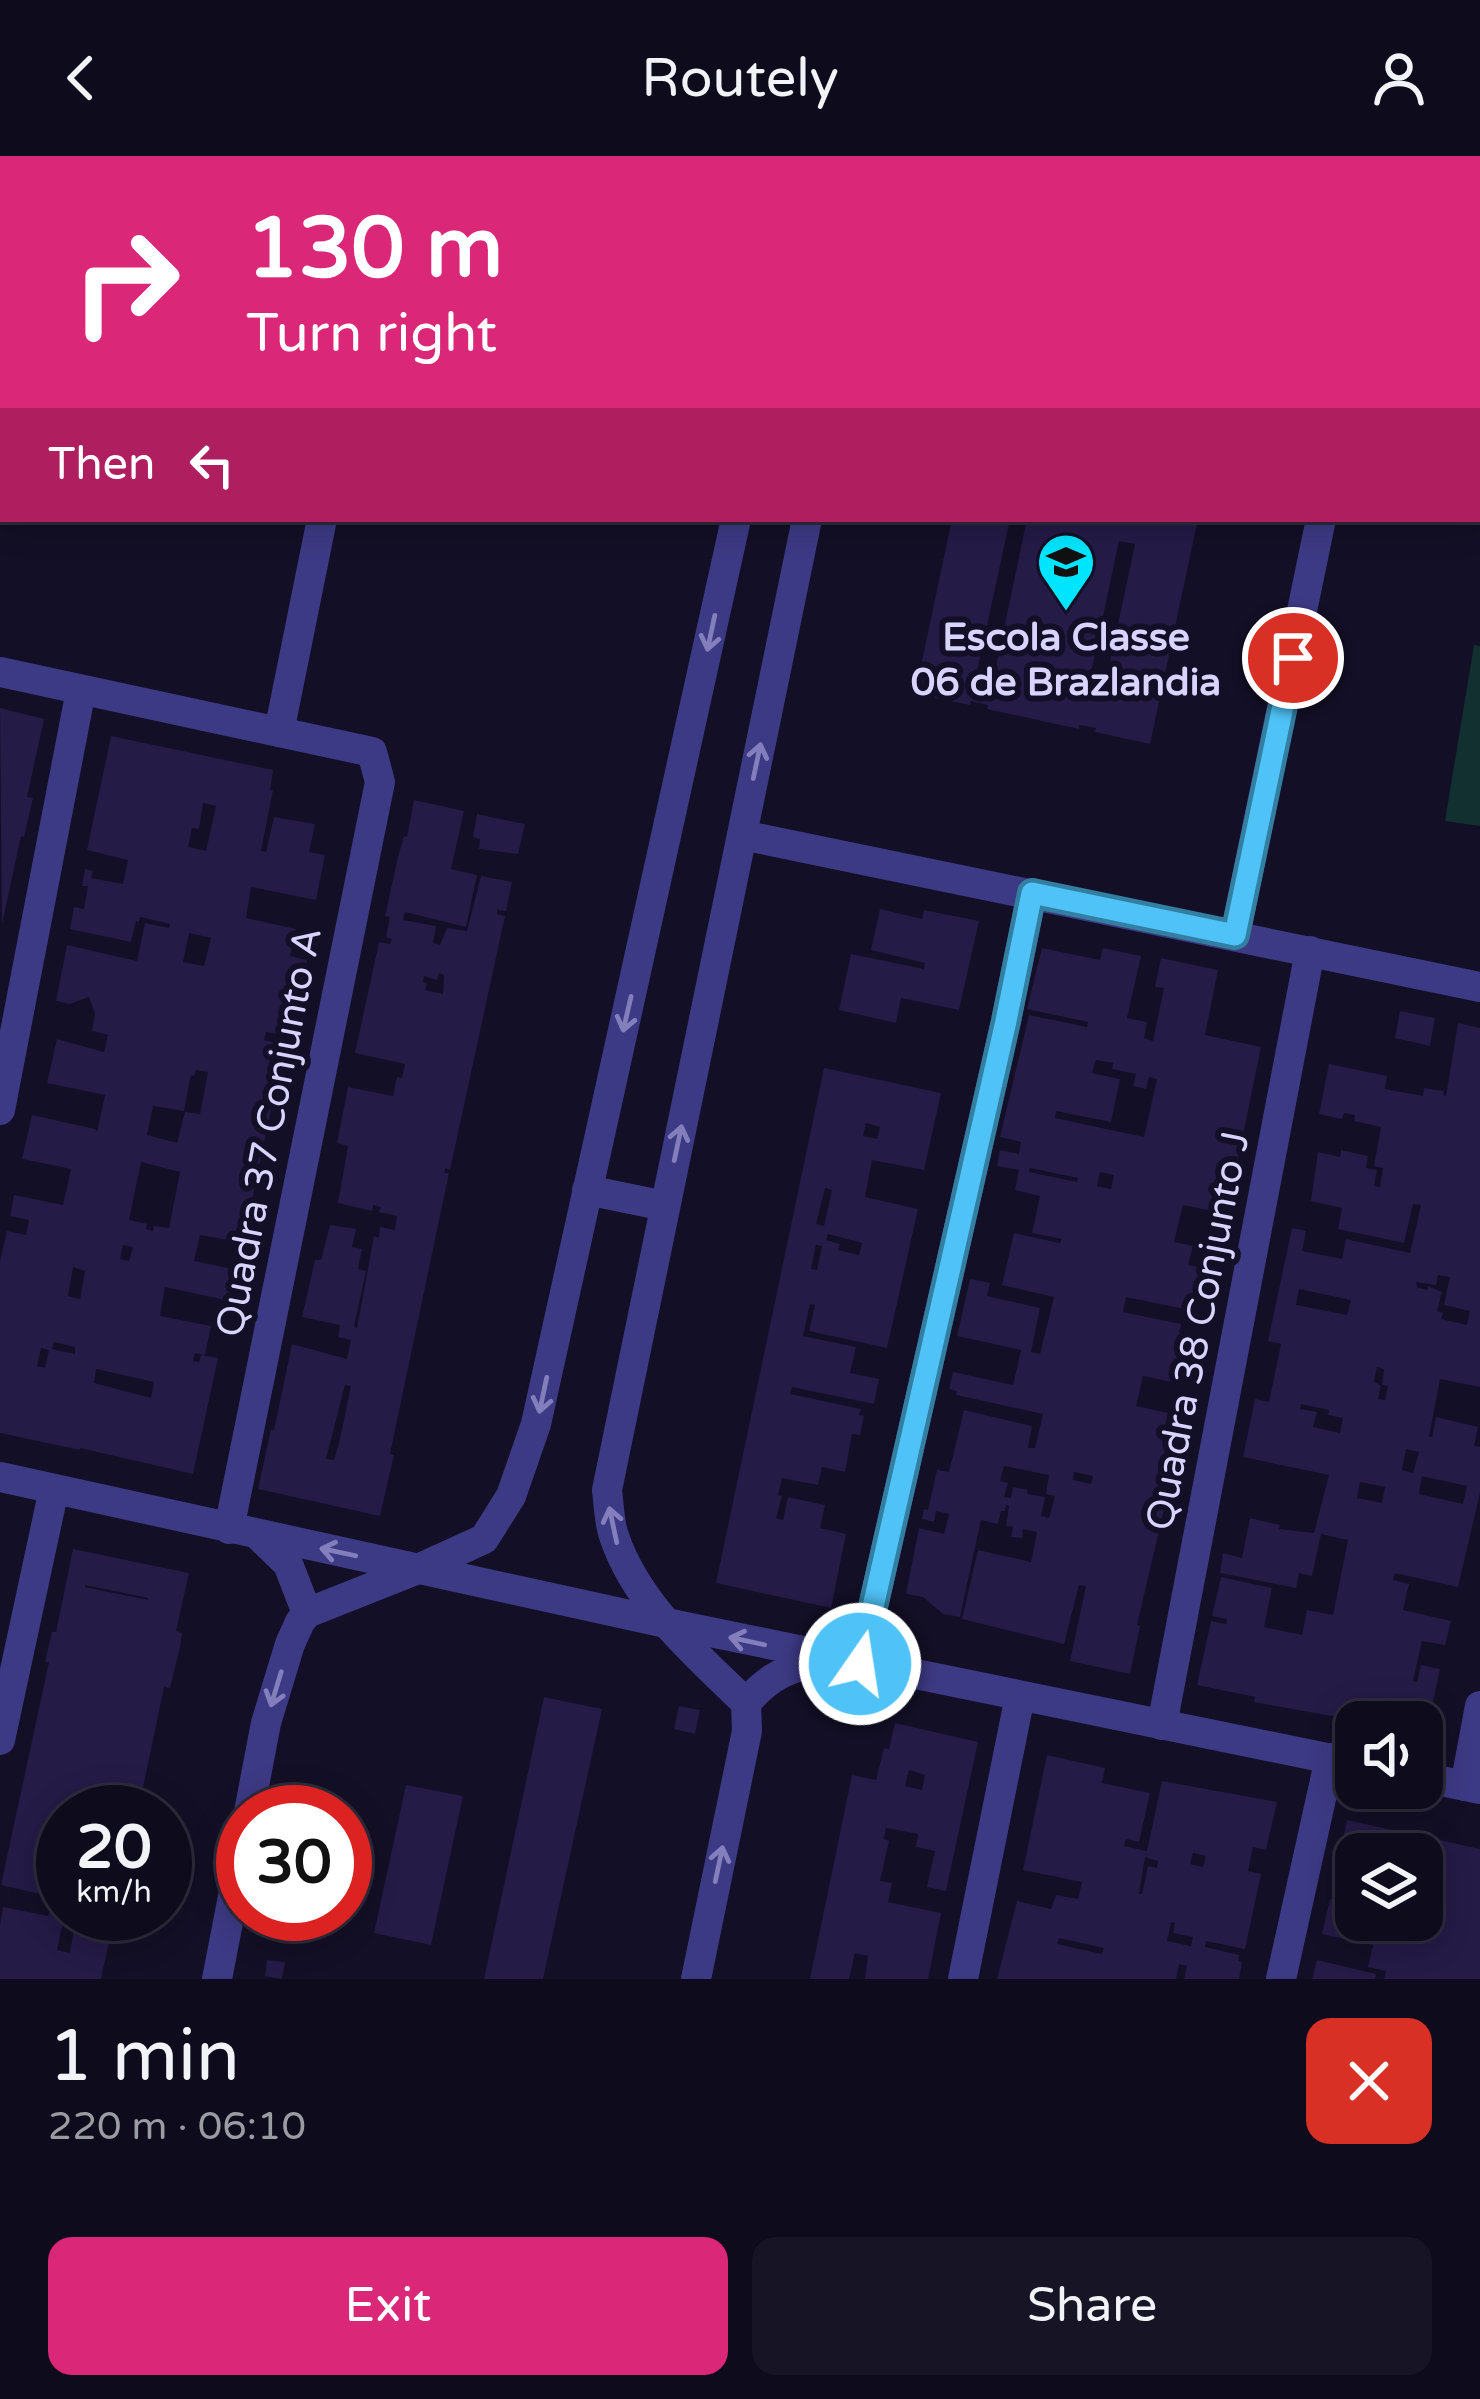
<!DOCTYPE html>
<meta charset="utf-8">
<style>
:root{--surface:#0e0b1c;--page:#171425;--text:#f1f3f6;--muted:#9b9ba3;--line:#2e2b3b;--accent:#db2777}
body{margin:0;font-family:"Varela Round",sans-serif;background:var(--page);color:var(--text);height:100vh;display:flex;flex-direction:column;font-size:45px;white-space:nowrap}
*{box-sizing:border-box;margin:0}
p{font-size:39px;color:var(--muted)}
.icon{flex:none;width:66px;height:66px;fill:none;stroke:currentColor;stroke-width:2;stroke-linecap:round;stroke-linejoin:round}
.map{position:relative;height:1823px;overflow:hidden}
.side{display:flex;flex-direction:column;background:var(--surface);flex:1}
.side>*{flex:none}
.guide{position:absolute;left:0px;top:0px;width:1482px;height:366px;box-shadow:0 6px 30px #0003,0 0 0 3px var(--line);background:#db2777;color:#fff;overflow:hidden}
.tools{position:absolute;left:1335px;top:1545px;display:grid;gap:24px}
.tools a{display:grid;place-items:center;width:108px;height:108px;border-radius:24px;background:var(--surface);box-shadow:0 6px 30px #0003,0 0 0 3px var(--line);font-size:60px}
.speed{position:absolute;left:36px;top:1629px;display:flex;gap:24px;font-size:60px;font-weight:700;text-align:center}
.speed>*{display:grid;place-content:center;width:156px;height:156px;border-radius:50%;background:var(--surface);box-shadow:0 6px 30px #0003,0 0 0 3px var(--line);line-height:1}
.speed small{font-size:30px;font-weight:400}
.speed .limit{border:18px solid #d22;background:#fff;color:#111}
.pin{position:absolute;display:grid;place-items:center;width:102px;height:102px;color:#fff;margin:-51px;border:6px solid #fff;border-radius:50%;box-shadow:0 3px 12px #0007}
.me{position:absolute;width:132px;margin:-66px;rotate:13deg;stroke-linejoin:round;filter:drop-shadow(0 0 9px #0008)}
.turn{display:flex;align-items:center;gap:42px;height:252px;padding:0 48px;font-size:54px}
.turn .icon{width:156px;height:156px;stroke-width:2.5}
.turn b{display:block;font-size:84px;line-height:102px}
.then{display:flex;align-items:center;height:114px;padding:0 48px;background:#0003;gap:24px;font-size:45px}
.round{display:grid;place-items:center;flex:none;width:126px;height:126px;border-radius:24px;background:var(--page)}
.headline{display:flex;align-items:center;justify-content:space-between;height:204px;padding:0 48px}
h1{font-size:72px;font-weight:600;line-height:90px}
.primary-button{display:flex;gap:24px;margin-top:auto;padding:24px 48px}
.primary-button a{flex:1;height:138px;border-radius:24px;background:var(--accent);color:#fff;font-size:48px;font-weight:600;line-height:138px;text-align:center}
.primary-button a+a{background:var(--page);color:var(--text)}
header{display:flex;justify-content:space-between;align-items:center;height:156px;padding:0 48px;background:var(--surface);font-size:54px;font-weight:600}
.map>svg:first-child{display:block}
</style>
<header><svg class="icon" aria-label="back" viewBox="0 0 24 24"><path d="M15 5l-7 7 7 7"/></svg>Routely<svg class="icon" aria-label="person" viewBox="0 0 24 24"><circle cx="12" cy="8" r="4"/><path d="M4 21q1-7 8-7t8 7"/></svg></header>
<div class="map">
<svg width="1480" height="1823" viewBox="0 0 1480 1823">
<rect width="100%" height="100%" fill="#130f26"/>
<polygon fill="#12302f" points="1474,489 1480,490 1480,670 1445,665"/>
<g fill="#241b47" fill-rule="evenodd">
<path d="M 952,363 L 1010,363 L 977,516 L 994,520 L 1027,363 L 1198,363 L 1150,588 L 1095,576 L 1096,572 L 1079,569 L 1079,573 L 987,553 L 988,549 L 971,545 L 970,549 L 915,538 ZM 1119,385 L 1135,388 L 1102,544 L 1086,540 Z"/>
<polygon points="0,552 44,563 27,641 33,642 24,681 21,680 2,768"/>
<path d="M 111,580 L 273,614 L 270,634 L 273,634 L 261,695 L 266,696 L 274,661 L 315,668 L 309,696 L 325,699 L 316,744 L 251,731 L 246,762 L 296,773 L 290,800 L 307,804 L 279,915 L 243,1087 L 200,1079 L 194,1105 L 237,1114 L 230,1145 L 165,1131 L 160,1160 L 211,1170 L 205,1199 L 195,1197 L 193,1205 L 199,1206 L 201,1199 L 218,1202 L 193,1318 L 80,1292 L 80,1294 L 0,1277 L 0,1105 L 7,1075 L 26,1079 L 29,1064 L 10,1060 L 14,1039 L 63,1049 L 71,1013 L 22,1003 L 32,959 L 95,973 L 97,976 L 105,939 L 47,927 L 57,883 L 104,896 L 108,879 L 92,875 L 95,858 L 89,841 L 70,848 L 56,845 L 67,789 L 137,805 L 145,767 L 169,772 L 170,768 L 140,761 L 139,766 L 136,765 L 131,786 L 70,773 L 74,751 L 84,753 L 88,730 L 82,730 L 85,713 L 93,715 L 91,722 L 123,728 L 128,704 L 87,694 ZM 203,647 L 216,650 L 206,695 L 188,691 L 192,672 L 199,673 ZM 189,777 L 211,782 L 204,810 L 183,806 ZM 266,876 L 284,879 L 282,888 L 264,884 ZM 196,914 L 208,916 L 200,958 L 185,956 L 177,987 L 147,979 L 153,950 L 184,955 L 191,919 L 194,920 ZM 141,1006 L 180,1016 L 169,1072 L 154,1070 L 153,1075 L 146,1073 L 147,1068 L 129,1064 ZM 123,1089 L 133,1091 L 129,1105 L 120,1103 ZM 73,1111 L 85,1115 L 80,1143 L 68,1140 ZM 54,1186 L 75,1191 L 75,1198 L 52,1193 ZM 41,1192 L 49,1194 L 45,1212 L 37,1210 ZM 96,1213 L 154,1226 L 151,1242 L 94,1227 Z"/>
<path d="M 414,644 L 464,655 L 451,713 L 477,719 L 466,771 L 405,756 L 403,764 L 436,770 L 433,787 L 440,789 L 447,772 L 467,775 L 481,720 L 512,726 L 506,755 L 497,754 L 497,758 L 505,760 L 450,1014 L 445,1012 L 444,1017 L 449,1017 L 390,1298 L 394,1299 L 380,1360 L 258,1333 L 271,1273 L 274,1274 L 292,1188 L 347,1203 L 351,1184 L 338,1181 L 340,1169 L 302,1161 L 315,1104 L 321,1104 L 330,1069 L 356,1073 L 352,1091 L 362,1093 L 358,1113 L 366,1115 L 354,1171 L 357,1172 L 374,1080 L 379,1082 L 380,1071 L 395,1074 L 397,1060 L 379,1056 L 381,1051 L 373,1049 L 372,1055 L 338,1047 L 348,990 L 337,987 L 348,931 L 393,940 L 397,921 L 402,922 L 405,908 L 355,897 L 379,786 L 390,788 L 392,783 L 386,781 L 390,761 L 385,760 L 398,701 L 404,680 L 407,681 ZM 439,817 L 444,819 L 443,838 L 425,834 L 427,827 L 423,826 L 424,820 L 437,824 ZM 345,1229 L 351,1230 L 339,1287 L 334,1304 L 326,1303 Z"/>
<polygon points="477,658 525,668 518,698 479,693 480,683 473,681"/>
<polygon points="880,753 922,763 924,754 979,765 959,854 901,842 896,867 839,854 851,798 924,813 925,807 871,794"/>
<path d="M 1042,792 L 1100,804 L 1103,792 L 1141,800 L 1127,862 L 1147,866 L 1144,882 L 1153,885 L 1164,832 L 1155,831 L 1161,802 L 1218,814 L 1205,879 L 1261,891 L 1227,1058 L 1183,1049 L 1174,1086 L 1193,1090 L 1188,1109 L 1202,1112 L 1194,1155 L 1126,1141 L 1123,1156 L 1181,1168 L 1179,1177 L 1187,1178 L 1183,1194 L 1187,1195 L 1180,1226 L 1177,1227 L 1143,1220 L 1136,1250 L 1168,1257 L 1162,1285 L 1179,1289 L 1137,1469 L 1140,1470 L 1130,1518 L 1070,1505 L 1086,1430 L 1079,1429 L 1064,1488 L 962,1463 L 978,1394 L 1031,1406 L 1037,1376 L 1023,1373 L 1022,1382 L 1011,1381 L 1013,1371 L 1006,1370 L 1009,1350 L 1006,1349 L 1005,1355 L 1001,1355 L 998,1368 L 981,1364 L 960,1461 L 943,1458 L 923,1441 L 906,1438 L 919,1372 L 944,1378 L 949,1358 L 936,1355 L 934,1366 L 922,1363 L 924,1353 L 928,1354 L 937,1314 L 949,1316 L 964,1254 L 1032,1270 L 1028,1292 L 1035,1292 L 1043,1258 L 956,1239 L 957,1235 L 949,1233 L 953,1216 L 1013,1229 L 1021,1194 L 957,1180 L 970,1123 L 990,1127 L 987,1140 L 1040,1152 L 1031,1196 L 1040,1198 L 1054,1141 L 1002,1129 L 1014,1077 L 1060,1087 L 1062,1083 L 1032,1077 L 1040,1040 L 1015,1034 L 1019,1014 L 997,1010 L 1000,994 L 1019,998 L 1021,986 L 1000,981 L 1029,859 L 1087,871 L 1088,866 L 1027,853 ZM 1096,904 L 1113,907 L 1112,913 L 1136,918 L 1133,930 L 1146,933 L 1149,921 L 1157,923 L 1144,981 L 1055,962 L 1056,955 L 1111,966 L 1120,923 L 1092,917 ZM 1030,1012 L 1078,1022 L 1077,1026 L 1029,1016 ZM 1100,1016 L 1114,1019 L 1111,1033 L 1097,1030 ZM 1004,1310 L 1049,1319 L 1046,1338 L 1055,1340 L 1049,1362 L 1041,1360 L 1045,1341 L 1027,1338 L 1028,1334 L 1013,1331 L 1011,1342 L 1004,1341 L 1008,1327 L 1000,1325 ZM 1074,1316 L 1093,1320 L 1091,1328 L 1073,1324 Z"/>
<polygon points="1400,855 1435,862 1430,890 1395,882"/>
<path d="M 1458,867 L 1480,872 L 1480,1231 L 1440,1223 L 1429,1281 L 1432,1281 L 1436,1261 L 1478,1271 L 1474,1290 L 1480,1291 L 1480,1337 L 1458,1431 L 1395,1417 L 1393,1424 L 1409,1428 L 1403,1454 L 1451,1465 L 1445,1489 L 1422,1485 L 1413,1525 L 1417,1526 L 1421,1509 L 1440,1513 L 1430,1560 L 1425,1558 L 1428,1547 L 1413,1543 L 1408,1566 L 1370,1560 L 1369,1566 L 1365,1566 L 1254,1546 L 1255,1541 L 1197,1529 L 1211,1465 L 1226,1468 L 1227,1463 L 1212,1460 L 1221,1421 L 1272,1432 L 1264,1471 L 1302,1479 L 1307,1454 L 1333,1459 L 1348,1384 L 1321,1378 L 1312,1420 L 1299,1417 L 1296,1432 L 1220,1417 L 1223,1397 L 1242,1402 L 1250,1362 L 1280,1369 L 1279,1373 L 1314,1377 L 1329,1319 L 1243,1301 L 1255,1243 L 1269,1246 L 1281,1188 L 1268,1185 L 1292,1072 L 1306,1075 L 1302,1095 L 1342,1103 L 1346,1083 L 1410,1097 L 1421,1049 L 1413,1048 L 1404,1087 L 1338,1073 L 1342,1052 L 1311,1045 L 1318,996 L 1340,1001 L 1341,994 L 1368,1000 L 1366,1012 L 1377,1014 L 1374,1030 L 1380,1031 L 1383,1012 L 1374,1010 L 1381,971 L 1354,965 L 1355,959 L 1344,957 L 1342,963 L 1319,958 L 1329,908 L 1387,920 L 1385,933 L 1423,940 L 1424,932 L 1444,935 L 1443,939 L 1446,940 ZM 1438,1119 L 1450,1121 L 1444,1149 L 1470,1155 L 1467,1169 L 1441,1163 L 1443,1157 L 1437,1155 L 1442,1136 L 1428,1130 L 1427,1134 L 1417,1131 L 1416,1126 L 1436,1129 ZM 1299,1133 L 1351,1144 L 1347,1159 L 1296,1149 ZM 1377,1211 L 1384,1213 L 1382,1229 L 1388,1230 L 1385,1244 L 1378,1243 L 1381,1230 L 1374,1225 ZM 1301,1248 L 1329,1254 L 1328,1259 L 1343,1262 L 1340,1277 L 1313,1271 L 1317,1256 L 1300,1253 ZM 1406,1293 L 1419,1296 L 1413,1317 L 1402,1314 ZM 1422,1320 L 1467,1330 L 1463,1348 L 1419,1338 ZM 1360,1326 L 1385,1331 L 1382,1347 L 1357,1342 Z"/>
<path d="M 824,912 L 941,937 L 924,1014 L 872,1004 L 865,1041 L 918,1053 L 887,1192 L 809,1175 L 815,1149 L 810,1148 L 803,1180 L 856,1191 L 850,1217 L 879,1223 L 874,1248 L 792,1231 L 790,1238 L 861,1253 L 859,1259 L 864,1260 L 860,1279 L 852,1278 L 845,1316 L 822,1311 L 818,1329 L 782,1322 L 778,1339 L 782,1340 L 776,1362 L 783,1364 L 788,1341 L 825,1349 L 820,1372 L 846,1378 L 831,1452 L 716,1427 ZM 866,967 L 880,971 L 877,983 L 863,980 ZM 825,1032 L 832,1034 L 824,1070 L 816,1068 ZM 828,1078 L 862,1087 L 859,1099 L 838,1094 L 840,1088 L 826,1084 ZM 816,1089 L 822,1090 L 817,1114 L 811,1113 Z"/>
<path d="M 73,1393 L 189,1417 L 176,1475 L 182,1477 L 180,1491 L 170,1532 L 164,1531 L 138,1656 L 63,1656 L 63,1743 L 1,1729 L 49,1506 L 45,1506 L 52,1476 L 56,1476 ZM 85,1429 L 148,1442 L 148,1444 L 85,1431 Z"/>
<polygon points="544,1541 602,1553 543,1823 484,1823"/>
<polygon points="679,1550 700,1554 695,1578 674,1573"/>
<path d="M 895,1567 L 978,1586 L 946,1735 L 927,1731 L 935,1695 L 916,1691 L 918,1678 L 886,1672 L 884,1683 L 889,1685 L 880,1725 L 892,1727 L 888,1746 L 941,1757 L 928,1823 L 865,1823 L 868,1800 L 855,1797 L 849,1823 L 810,1823 L 852,1619 L 876,1624 L 884,1592 L 889,1593 ZM 909,1614 L 925,1619 L 922,1634 L 905,1630 Z"/>
<path d="M 1047,1599 L 1105,1612 L 1102,1627 L 1150,1637 L 1139,1686 L 1126,1683 L 1124,1690 L 1147,1695 L 1162,1625 L 1277,1646 L 1266,1694 L 1253,1691 L 1248,1715 L 1261,1718 L 1245,1793 L 1206,1785 L 1205,1791 L 1239,1799 L 1238,1805 L 1242,1806 L 1239,1823 L 1184,1823 L 1187,1810 L 1179,1808 L 1176,1823 L 997,1823 L 1017,1745 L 1051,1753 L 1056,1739 L 1078,1743 L 1082,1726 L 1023,1714 ZM 1193,1697 L 1206,1700 L 1203,1711 L 1190,1708 ZM 1145,1701 L 1158,1705 L 1157,1712 L 1148,1710 L 1142,1738 L 1139,1738 ZM 1171,1766 L 1175,1767 L 1173,1777 L 1193,1781 L 1191,1790 L 1167,1785 ZM 1059,1782 L 1104,1792 L 1102,1798 L 1057,1788 Z"/>
<polygon points="406,1629 463,1640 431,1789 374,1777"/>
<polygon points="1347,1664 1428,1682 1425,1698 1356,1698 1356,1745 1337,1741 1339,1732 1333,1730"/>
<polygon points="1435,1683 1480,1693 1480,1823 1384,1823 1386,1815 1368,1811 1373,1789 1322,1778 1330,1743 1356,1750 1356,1764 1422,1764 1422,1747"/>
<path d="M 3,1751 L 48,1760 L 50,1754 L 63,1758 L 115,1758 L 101,1823 L 0,1823 L 0,1769 ZM 62,1770 L 74,1772 L 70,1797 L 57,1794 Z"/>
<polygon points="267,1804 285,1806 282,1823 265,1820"/>
<polygon points="1317,1804 1376,1818 1375,1823 1312,1823"/>
</g>
<g fill="none" stroke-linecap="round" stroke-linejoin="round">
<g stroke="#3d3a85" stroke-width="30">
<polyline points="395,3 395,0"/>
<polyline points="1092,3 1093,0"/>
<polyline points="0,516 372,596 380,626 229,1373"/>
<polyline points="279,576 322,363"/>
<polyline points="742,679 1480,831"/>
<polyline points="1235,779 1321,363"/>
<polyline points="0,954 81,534"/>
<polyline points="587,1034 665,1050"/>
<polyline points="0,1321 666,1467 1356,1608"/>
<polyline points="259,1380 288,1408 307,1457"/>
<polyline points="860,1508 1006,865 1032,737"/>
<path d="M 746,1547 C 770,1519 786,1514 822,1503"/>
<polyline points="1162,1569 1310,795"/>
<polyline points="0,1584 54,1333"/>
<polyline points="1422,1621 1480,1633"/>
<polyline points="1465,1630 1480,1550"/>
<polyline points="249,1656 266,1567 290,1488 300,1466 307,1457 418,1413 484,1383 511,1340 536,1268 736,363"/>
<polyline points="217,1823 243,1689"/>
<path d="M 696,1823 L 747,1575 L 746,1547 C 696,1498 637,1449 614,1380 C 609,1366 609,1349 607,1334 L 807,363"/>
<polyline points="963,1823 1020,1540"/>
<polyline points="1281,1823 1330,1602"/>
</g>
<g stroke="#c25bff" stroke-width="30">
<polyline points="622,0 653,3"/>
<polyline points="878,0 880,3"/>
<polyline points="756,3 783,0"/>
<polyline points="1479,184 1480,184"/>
</g>
</g>
<defs><path id="oneway-shaft" d="M-6 0H5M1.5-3L5.5 0L1.5 3" fill="none" stroke-width="1.6" stroke-linecap="round" stroke-linejoin="round" transform="scale(3)"/></defs>
<g stroke="#837fbc">
<use href="#oneway-shaft" transform="translate(711 477) rotate(102)"/>
<use href="#oneway-shaft" transform="translate(757 605) rotate(-78)"/>
<use href="#oneway-shaft" transform="translate(627 858) rotate(103)"/>
<use href="#oneway-shaft" transform="translate(678 987) rotate(-78)"/>
<use href="#oneway-shaft" transform="translate(543 1239) rotate(102)"/>
<use href="#oneway-shaft" transform="translate(613 1369) rotate(-102)"/>
<use href="#oneway-shaft" transform="translate(338 1396) rotate(-168)"/>
<use href="#oneway-shaft" transform="translate(747 1485) rotate(-168)"/>
<use href="#oneway-shaft" transform="translate(276 1533) rotate(107)"/>
<use href="#oneway-shaft" transform="translate(719 1708) rotate(-78)"/>
</g>
<g fill="none" stroke-linecap="round" stroke-linejoin="round">
<defs>
<polyline id="route" points="860,1508 1006,865 1032,737 1235,779 1293,502"/>
</defs>
<use href="#route" stroke="#337fa1" stroke-width="30"/>
<use href="#route" stroke="#4fc3f7" stroke-width="21"/>
</g>
<defs>
<symbol id="school-pin" viewBox="-11 -11 22 30"><path d="M0 17L-7.5 6A9.5 9.5 0 1 1 7.5 6Z" fill="#00e5ff" stroke="#130f26"/><path d="M0-5L7-2L0 1L-7-2ZM-4 1L0 2.5L4 1V4Q0 6-4 4Z" fill="#111"/></symbol>
</defs>
<g fill-rule="evenodd">
<use href="#school-pin" x="1033" y="373" width="66" height="90"/>
</g>
<g text-anchor="middle" dominant-baseline="central" stroke-width="12" stroke-linejoin="round" paint-order="stroke">
<g font-size="39" font-weight="bold" fill="#d9d4ff" stroke="#130f26">
<text x="1066" y="481">Escola Classe<tspan x="1066" dy="45">06 de Brazlandia</tspan></text>
</g>
<g font-size="39" fill="#d9d4ff" stroke="#130f26">
<text transform="translate(269 976) rotate(-79)">Quadra 37 Conjunto A</text>
<text transform="translate(1198 1175) rotate(-79)">Quadra 38 Conjunto J</text>
</g>
</g>
</svg>
<div class="tools">
<a><svg class="icon" aria-label="sound" viewBox="0 0 24 24"><path d="M4 9h4l5-4v14l-5-4H4zM17 9q2 3 0 6"/></svg></a>
<a><svg class="icon" aria-label="layers" viewBox="0 0 24 24"><path d="M12 4l9 5-9 5-9-5zM3 14l9 5 9-5"/></svg></a>
</div>
<div class="speed"><div>20<small>km/h</small></div><div class="limit">30</div></div>
<div class="pin" style="left:1293px;top:502px;background:#d93025"><svg class="icon" aria-label="arrive" viewBox="0 0 24 24"><path d="M6 21V4h12l-3 4 3 4H6"/></svg></div>
<svg class="me" style="left:860px;top:1508px" viewBox="-20 -20 40 40"><circle r="17" fill="#4fc3f7" stroke="#fff" stroke-width="3"/><path d="M0-11L8 9 0 5-8 9z" fill="#fff"/></svg>
<div class="guide">
<div class="turn"><svg class="icon" aria-label="right" viewBox="0 0 24 24"><path d="M7 20v-9h11M14 6l5 5-5 5"/></svg><div><b>130 m</b>Turn right</div></div>
<div class="then">Then<svg class="icon" aria-label="left" viewBox="0 0 24 24"><path d="M17 20v-9H6M10 6l-5 5 5 5"/></svg></div>
</div>
</div>
<section class="side">
<div class="headline"><div><h1>1 min</h1><p>220 m · 06:10</p></div><a class="round" style="background:#d93025;color:#fff"><svg class="icon" aria-label="close" viewBox="0 0 24 24"><path d="M6 6l12 12M18 6L6 18"/></svg></a></div>
<div class="primary-button"><a>Exit</a><a>Share</a></div>
</section>
